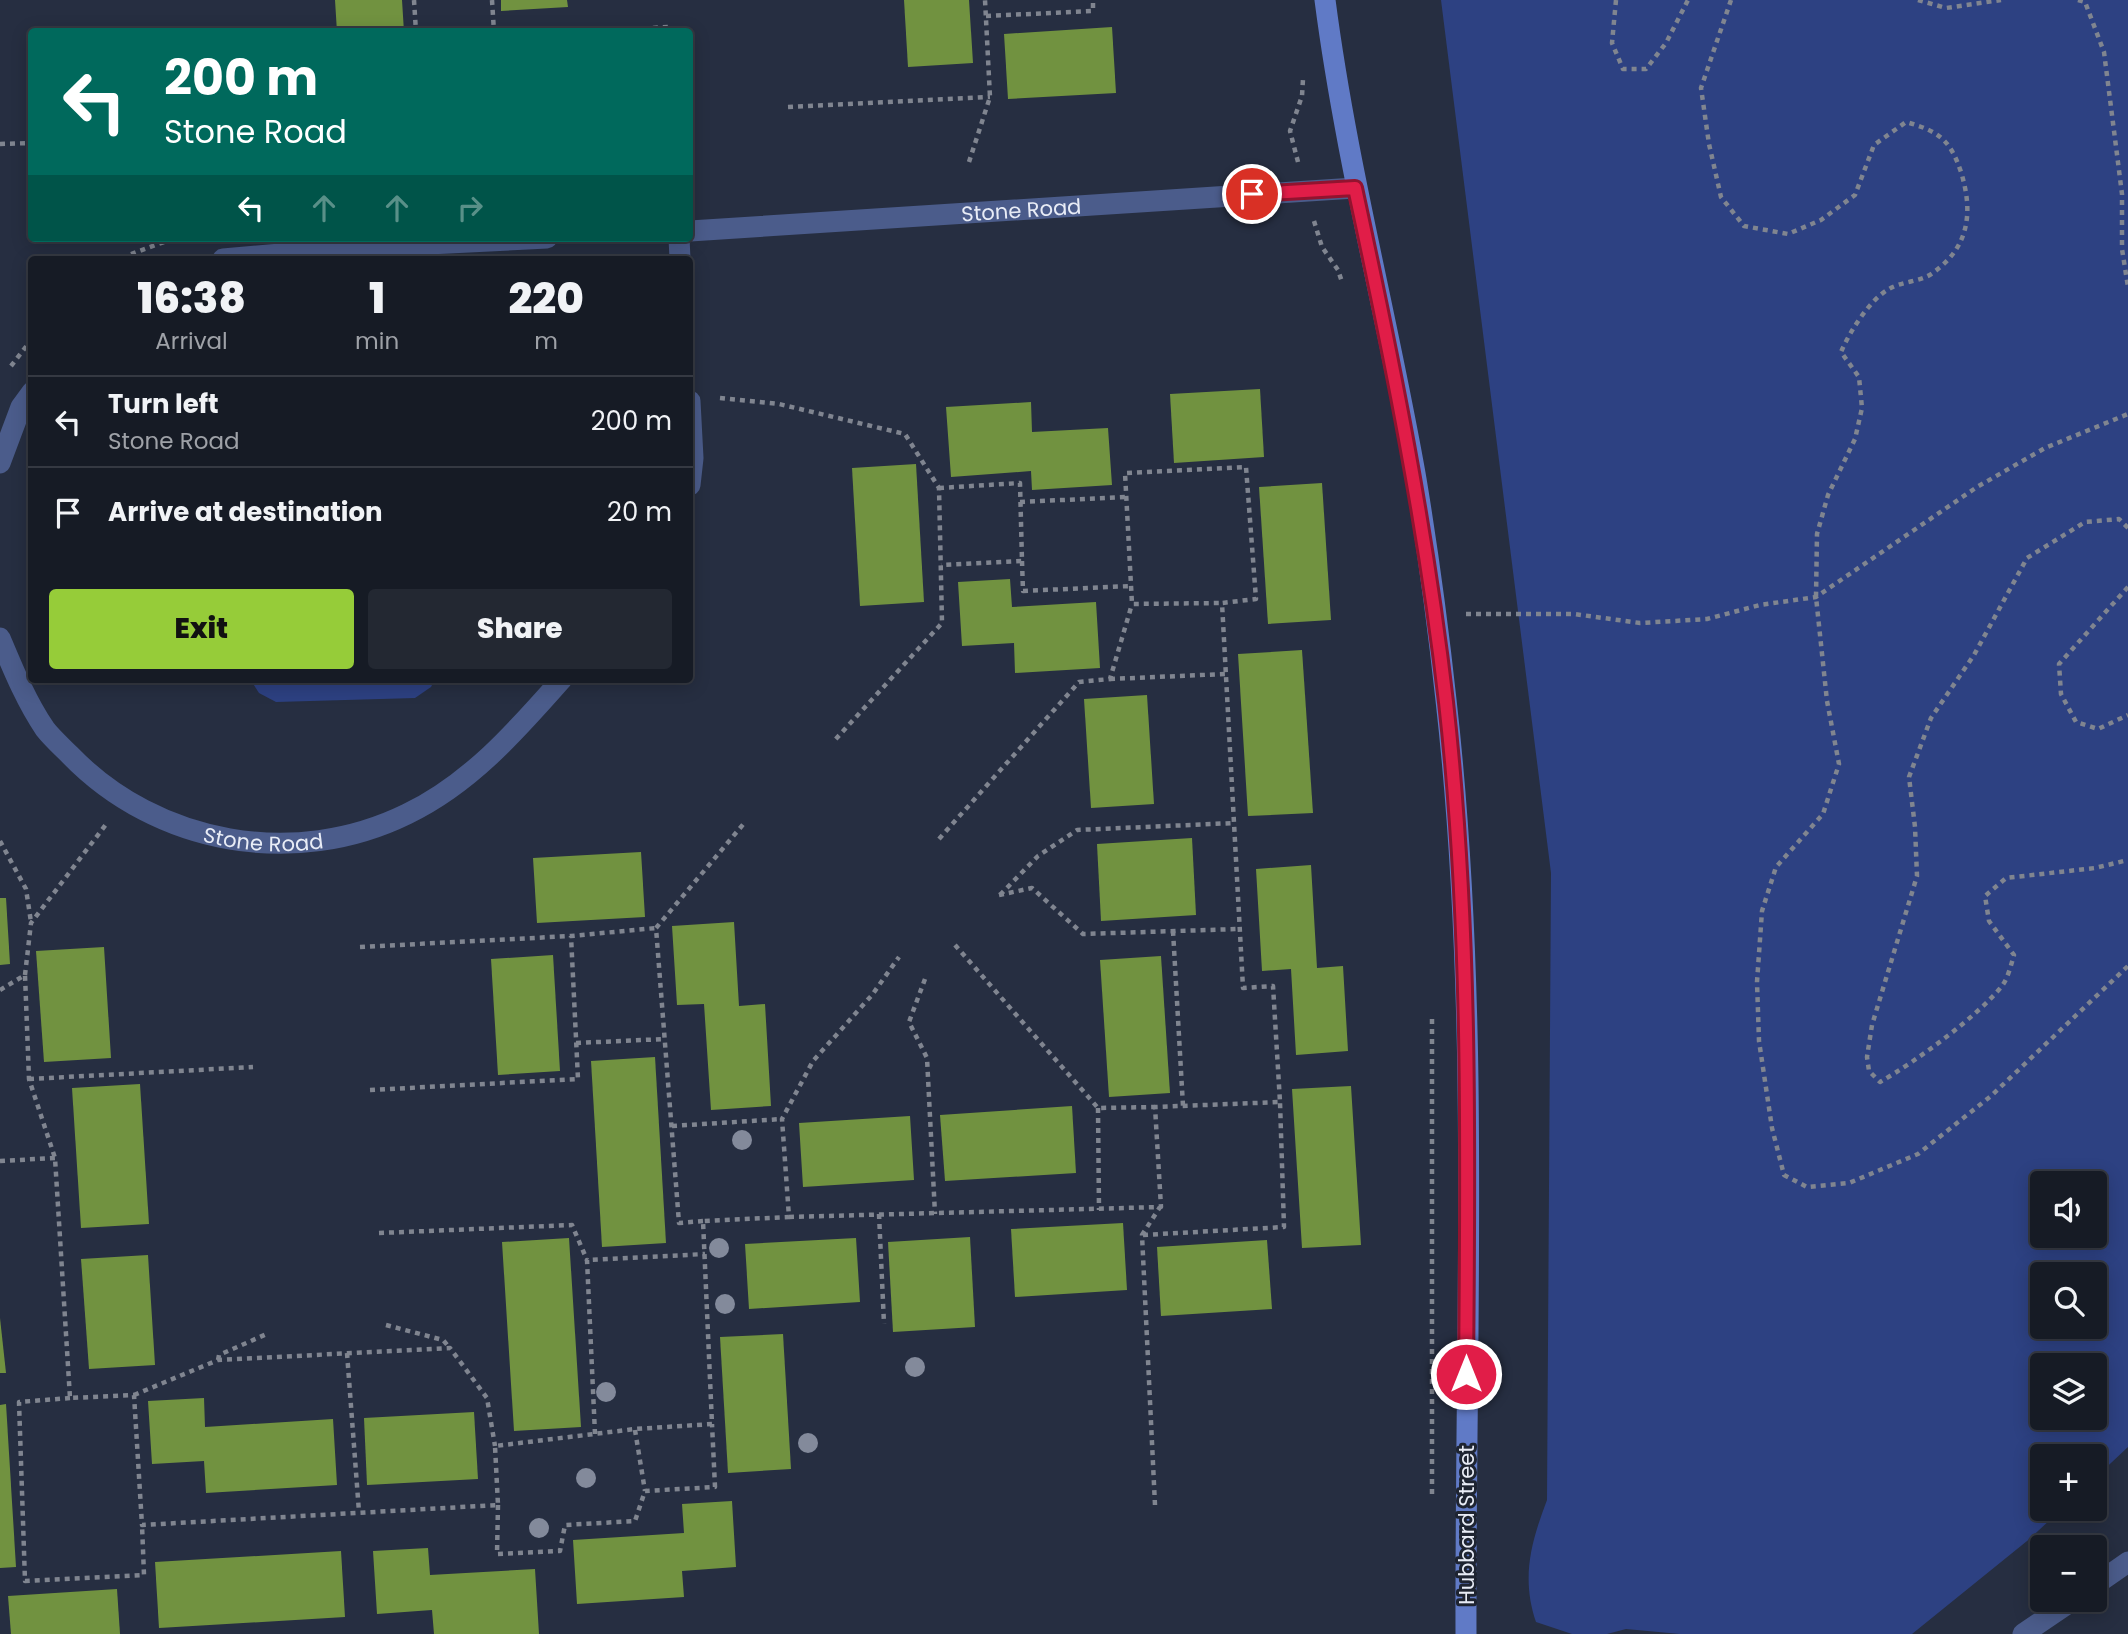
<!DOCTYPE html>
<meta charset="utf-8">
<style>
:root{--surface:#161b25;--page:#232832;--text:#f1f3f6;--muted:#9ea1a7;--line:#353942;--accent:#96cc39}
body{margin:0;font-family:Poppins,sans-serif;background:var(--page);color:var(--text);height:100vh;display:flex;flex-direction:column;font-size:26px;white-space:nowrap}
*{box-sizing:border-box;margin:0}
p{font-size:23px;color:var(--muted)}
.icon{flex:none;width:38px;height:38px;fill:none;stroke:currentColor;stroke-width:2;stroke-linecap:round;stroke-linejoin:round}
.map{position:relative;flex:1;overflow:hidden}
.drawer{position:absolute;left:28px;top:256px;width:665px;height:427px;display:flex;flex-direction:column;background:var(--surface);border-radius:7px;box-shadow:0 4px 18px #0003,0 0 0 2px var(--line)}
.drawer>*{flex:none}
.top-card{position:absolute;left:28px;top:28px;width:665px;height:214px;border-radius:7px;box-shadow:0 4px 18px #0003,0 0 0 2px var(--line);background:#00695c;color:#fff;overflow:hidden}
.tools{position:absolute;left:2030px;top:1171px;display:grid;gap:14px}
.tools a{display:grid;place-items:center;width:77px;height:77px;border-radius:7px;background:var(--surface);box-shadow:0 4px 18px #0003,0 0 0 2px var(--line);font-size:35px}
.pin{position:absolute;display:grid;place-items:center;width:60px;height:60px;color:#fff;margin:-30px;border:4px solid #fff;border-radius:50%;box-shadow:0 2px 7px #0007}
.me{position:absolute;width:77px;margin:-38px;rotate:0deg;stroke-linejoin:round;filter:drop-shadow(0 0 5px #0008)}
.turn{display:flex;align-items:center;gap:24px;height:147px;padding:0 21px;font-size:32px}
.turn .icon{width:91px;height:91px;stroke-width:2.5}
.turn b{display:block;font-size:49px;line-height:60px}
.lanes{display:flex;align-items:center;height:66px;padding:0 21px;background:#0003;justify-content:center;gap:35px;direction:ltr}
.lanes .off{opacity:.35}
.eta{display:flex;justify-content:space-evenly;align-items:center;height:119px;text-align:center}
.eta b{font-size:42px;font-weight:800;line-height:49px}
.primary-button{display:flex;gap:14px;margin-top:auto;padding:14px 21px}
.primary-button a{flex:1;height:80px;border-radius:7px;background:var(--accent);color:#111;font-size:28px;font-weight:800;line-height:80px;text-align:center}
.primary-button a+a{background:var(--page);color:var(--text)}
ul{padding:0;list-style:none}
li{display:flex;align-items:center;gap:21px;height:91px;padding:0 21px;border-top:2px solid var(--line)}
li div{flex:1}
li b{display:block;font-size:26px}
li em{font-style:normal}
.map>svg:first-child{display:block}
</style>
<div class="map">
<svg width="2128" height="1634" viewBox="0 0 2128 1634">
<rect width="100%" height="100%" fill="#1e2431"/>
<path fill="#262e41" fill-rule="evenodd" d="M 0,0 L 2128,0 L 2128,1634 L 0,1634 ZM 32,32 L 690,32 L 690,238 L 32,238 ZM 32,259 L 690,259 L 690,679 L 32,679 ZM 2042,1183 L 2095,1183 L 2095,1236 L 2042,1236 ZM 2042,1274 L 2095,1274 L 2095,1326 L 2042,1326 ZM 2042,1365 L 2095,1365 L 2095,1418 L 2042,1418 ZM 2042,1456 L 2095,1456 L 2095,1508 L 2042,1508 ZM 2042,1547 L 2095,1547 L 2095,1600 L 2042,1600 Z"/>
<g fill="#2d4182" fill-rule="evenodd">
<path d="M 1441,0 L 2128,0 L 2128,1447 L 2095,1478 L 2095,1456 L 2042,1456 L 2042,1508 L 2062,1509 L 2027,1541 L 1912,1634 L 1680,1634 L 1626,1629 L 1607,1634 L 1572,1634 L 1536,1622 C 1521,1578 1531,1542 1547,1500 L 1551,873 ZM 2042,1183 L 2095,1183 L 2095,1236 L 2042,1236 ZM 2042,1274 L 2095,1274 L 2095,1326 L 2042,1326 ZM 2042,1365 L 2095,1365 L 2095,1418 L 2042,1418 Z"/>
<polygon points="250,679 435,679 431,687 415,698 276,702 259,693"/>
</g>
<g fill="#719240">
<polygon points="335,0 402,0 404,32 337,32"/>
<polygon points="501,0 567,0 568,7 501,11"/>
<polygon points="904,0 969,0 973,63 908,67"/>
<polygon points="1112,27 1116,93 1008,99 1004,34"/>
<polygon points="1260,389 1264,457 1174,463 1170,394"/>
<polygon points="1031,402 1032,432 1108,428 1112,485 1032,490 1031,471 951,477 946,407"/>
<polygon points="916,464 924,602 860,606 852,468"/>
<polygon points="1322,483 1331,620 1268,624 1259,487"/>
<polygon points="1010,579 1012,607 1096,602 1100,668 1015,673 1014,643 962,646 958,582"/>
<polygon points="1302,650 1313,813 1248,816 1238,654"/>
<polygon points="1147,695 1154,804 1091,808 1084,699"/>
<polygon points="1192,838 1196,915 1101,921 1097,844"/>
<polygon points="641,852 645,917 537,923 533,858"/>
<polygon points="1311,865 1317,968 1343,966 1348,1051 1296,1055 1291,969 1262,971 1256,869"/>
<polygon points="0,898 6,898 10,964 0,965"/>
<polygon points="734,922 739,1006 765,1004 771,1106 711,1110 704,1004 677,1005 672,926"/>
<polygon points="104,947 111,1058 44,1062 36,951"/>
<polygon points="553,955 560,1071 498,1075 491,959"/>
<polygon points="1161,956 1170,1093 1109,1097 1100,960"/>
<polygon points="655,1057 666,1243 602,1247 591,1061"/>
<polygon points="140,1084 149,1224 81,1228 72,1088"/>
<polygon points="1351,1086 1361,1245 1302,1248 1292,1089"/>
<polygon points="1072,1106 1076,1173 945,1181 940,1115"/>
<polygon points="910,1116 914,1180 803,1187 799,1123"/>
<polygon points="1123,1223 1127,1290 1015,1297 1011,1229"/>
<polygon points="970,1237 975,1327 893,1332 888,1242"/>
<polygon points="569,1238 581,1427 514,1431 502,1242"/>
<polygon points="856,1238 860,1302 749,1309 745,1244"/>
<polygon points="1267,1240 1272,1309 1161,1316 1157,1247"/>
<polygon points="148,1255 155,1365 89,1369 81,1259"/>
<polygon points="0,1318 6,1373 0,1373"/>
<polygon points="783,1334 791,1469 728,1473 720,1337"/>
<polygon points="204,1398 205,1427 333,1419 337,1485 206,1493 204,1461 152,1464 148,1401"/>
<polygon points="6,1404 16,1567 0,1568 0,1405"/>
<polygon points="474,1412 478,1479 367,1485 364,1418"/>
<polygon points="732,1501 736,1567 682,1571 684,1597 577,1604 573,1540 684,1533 682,1504"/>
<polygon points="428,1548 430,1575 535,1569 539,1634 434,1634 432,1610 377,1614 373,1551"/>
<polygon points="341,1551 345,1617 159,1628 155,1562"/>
<polygon points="117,1589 120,1634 11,1634 8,1596"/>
</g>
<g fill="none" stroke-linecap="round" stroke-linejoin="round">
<g stroke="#808590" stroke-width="4.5" stroke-dasharray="5 5" stroke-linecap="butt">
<polyline points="414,0 416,32"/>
<polyline points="492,0 494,32"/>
<polyline points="1616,0 1612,43 1623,69 1646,69 1666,43 1688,0"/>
<path d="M 1731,0 L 1701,88 L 1709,144 L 1721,197 L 1744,226 L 1788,234 L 1821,220 L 1855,195 L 1874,145 L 1906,122 C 1938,131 1950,139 1961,172 C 1973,211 1970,246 1934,272 C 1922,282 1902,281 1889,289 C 1870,299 1849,333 1841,352 L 1859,377 L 1862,408 L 1855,439 L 1828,495 L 1817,534 L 1816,597 L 1827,701 L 1839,764 L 1823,814 L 1776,867 L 1762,911 L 1757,982 L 1759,1041 L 1772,1128 L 1784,1175 L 1807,1187 L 1849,1183 L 1918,1154 L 1991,1096 L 2128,966"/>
<polyline points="1918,0 1946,8 2001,0"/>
<polyline points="2078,0 2085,2 2104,52 2122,194 2122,249 2128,287"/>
<polyline points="986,16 1093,11 1093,0"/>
<polyline points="583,32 668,27"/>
<polyline points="788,107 990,97"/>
<polyline points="0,144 32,143"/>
<polyline points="969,162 990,97 985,0"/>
<polyline points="1298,162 1290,131 1302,96 1303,79"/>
<polyline points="1314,221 1322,247 1338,270 1342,282"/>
<polyline points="131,254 175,238"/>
<polyline points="11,366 32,339"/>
<polyline points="720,398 779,404 905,434 939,488 942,623 834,741"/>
<polyline points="939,488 1020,483 1022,561 941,565"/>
<polyline points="1020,502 1126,497"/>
<path d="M 2128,528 L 2119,519 L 2085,522 L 2027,558 L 1974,655 L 1931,718 L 1909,777 L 1915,827 L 1917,876 L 1872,1025 L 1867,1057 L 1869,1071 L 1880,1082 C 1915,1062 1977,1017 2002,986 C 2008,978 2011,965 2014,955 L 1989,921 L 1985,896 L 2006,878 L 2095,868 L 2128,860"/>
<polyline points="1022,561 1023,591 1131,586"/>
<polyline points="2128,587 2059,664 2061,694 2076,722 2098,729 2128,715"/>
<polyline points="1466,614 1574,614 1640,623 1707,619 1760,605 1816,597 1977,487 2045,448 2128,414"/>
<polyline points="1110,679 1225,674"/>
<polyline points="939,839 1079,682 1110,679 1132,604"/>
<polyline points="0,841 26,889 31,922"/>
<polyline points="999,895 1032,888 1083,934 1239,929"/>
<polyline points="1000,895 1038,856 1077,830 1234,823"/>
<polyline points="1173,931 1183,1106"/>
<polyline points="955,945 1098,1108 1155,1107"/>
<polyline points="360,947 571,936 656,928"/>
<polyline points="25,975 31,923 107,823"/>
<polyline points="925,979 909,1022 927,1058 935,1214"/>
<polyline points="0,990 25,975 29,1079 55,1158 70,1398 134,1395 142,1525 498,1505 495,1446 635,1429 712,1424 703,1221 789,1217 782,1119 813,1061 872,995 899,957"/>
<polyline points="1432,1019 1432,1497"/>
<polyline points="576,1043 665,1039"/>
<polyline points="29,1079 253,1067"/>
<polyline points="370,1090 578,1079 571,936"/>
<polyline points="1098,1108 1099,1210"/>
<polyline points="672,1126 782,1119"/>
<polyline points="0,1161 55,1158"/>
<polyline points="879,1214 884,1324"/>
<polyline points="789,1217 1161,1207 1155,1107 1280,1102 1273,986 1243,988 1222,603 1256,599 1246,467 1125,473 1132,604 1222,603"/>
<polyline points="703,1221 679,1223 656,928 746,821"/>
<polyline points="379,1233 572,1225 587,1260"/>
<polyline points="1143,1235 1284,1227 1280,1102"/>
<polyline points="386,1325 443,1340 449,1347"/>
<polyline points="347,1353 359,1512"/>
<polyline points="218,1360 219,1355 269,1333"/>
<polyline points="134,1395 218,1360 450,1348 487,1398 495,1446"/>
<polyline points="70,1398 19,1402 25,1581 144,1575 142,1525"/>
<polyline points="635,1430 645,1491"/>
<polyline points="595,1434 587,1260 705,1254"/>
<polyline points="498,1505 497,1554 560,1551 565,1525 635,1521 645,1491 715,1487 712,1424"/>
<polyline points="1155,1505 1142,1235 1160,1207"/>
</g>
<g stroke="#4b5c8b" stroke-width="21">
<polyline points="2095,1585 2128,1562"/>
<polyline points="2023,1634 2073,1600"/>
</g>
<g stroke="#4b5c8b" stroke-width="21">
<path id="s1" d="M 690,231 L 1355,188"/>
<polyline points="679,238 680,259"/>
<polyline points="223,259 349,248 547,238"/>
<polyline points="690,401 693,458 690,485"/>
<polyline points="0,463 21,407 32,392"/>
<path id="s2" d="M 0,638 C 13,669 26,701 45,729 C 52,738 62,747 70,755 C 157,845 295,869 407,814 C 470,784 517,730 562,679"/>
</g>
<path stroke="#607ac6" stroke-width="21" d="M 1325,0 C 1346,162 1388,319 1416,479 C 1428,552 1438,626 1446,700 C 1481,1010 1465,1323 1466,1634"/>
</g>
<g fill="#838a9b">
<circle cx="742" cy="1140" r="10"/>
<circle cx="719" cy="1248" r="10"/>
<circle cx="725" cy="1304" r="10"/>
<circle cx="915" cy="1367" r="10"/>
<circle cx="606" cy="1392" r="10"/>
<circle cx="808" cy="1443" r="10"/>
<circle cx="586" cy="1478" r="10"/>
<circle cx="539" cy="1528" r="10"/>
</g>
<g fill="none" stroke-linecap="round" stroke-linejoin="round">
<defs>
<path id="route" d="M 1252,194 L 1355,188 C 1392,359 1426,528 1446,702 C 1471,925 1468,1150 1466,1374"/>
</defs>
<use href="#route" stroke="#92132f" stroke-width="18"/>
<use href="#route" stroke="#e11d48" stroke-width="12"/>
</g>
<g text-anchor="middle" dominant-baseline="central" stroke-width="6" stroke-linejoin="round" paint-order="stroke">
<g font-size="21" fill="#e8ecf6" stroke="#1e2431">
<text stroke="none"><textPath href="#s1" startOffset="332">Stone Road</textPath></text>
<text stroke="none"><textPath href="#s2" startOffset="355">Stone Road</textPath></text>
<text transform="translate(1466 1525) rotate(-90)">Hubbard Street</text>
</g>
</g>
</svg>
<div class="tools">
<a><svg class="icon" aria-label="sound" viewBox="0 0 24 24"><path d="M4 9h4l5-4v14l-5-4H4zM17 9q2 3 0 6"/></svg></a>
<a><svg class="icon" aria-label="search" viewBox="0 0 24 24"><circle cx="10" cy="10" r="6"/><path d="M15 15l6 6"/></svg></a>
<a><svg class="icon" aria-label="layers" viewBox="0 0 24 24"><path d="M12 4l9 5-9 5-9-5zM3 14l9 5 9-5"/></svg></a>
<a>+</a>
<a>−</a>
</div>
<div class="pin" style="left:1252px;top:194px;background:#d93025"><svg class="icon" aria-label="arrive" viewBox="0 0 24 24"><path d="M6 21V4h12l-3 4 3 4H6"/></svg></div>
<svg class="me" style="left:1466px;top:1374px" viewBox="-20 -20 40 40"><circle r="17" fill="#e11d48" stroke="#fff" stroke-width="3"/><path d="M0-11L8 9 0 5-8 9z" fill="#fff"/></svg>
<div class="top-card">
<div class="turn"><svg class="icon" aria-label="left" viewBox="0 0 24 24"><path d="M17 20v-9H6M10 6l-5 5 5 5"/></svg><div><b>200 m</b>Stone Road</div></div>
<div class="lanes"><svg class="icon" aria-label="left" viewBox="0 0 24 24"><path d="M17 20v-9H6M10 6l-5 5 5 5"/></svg><svg class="icon off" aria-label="ahead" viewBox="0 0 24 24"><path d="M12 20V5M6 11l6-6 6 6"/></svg><svg class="icon off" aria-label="ahead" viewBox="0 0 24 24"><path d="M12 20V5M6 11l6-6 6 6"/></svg><svg class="icon off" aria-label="right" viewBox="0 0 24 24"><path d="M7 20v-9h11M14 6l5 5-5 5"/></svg></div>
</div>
<section class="drawer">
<div class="eta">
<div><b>16:38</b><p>Arrival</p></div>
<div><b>1</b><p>min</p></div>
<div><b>220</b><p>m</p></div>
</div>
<ul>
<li><svg class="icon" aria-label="left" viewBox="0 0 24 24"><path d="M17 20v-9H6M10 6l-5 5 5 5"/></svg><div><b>Turn left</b><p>Stone Road</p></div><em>200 m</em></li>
<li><svg class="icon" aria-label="arrive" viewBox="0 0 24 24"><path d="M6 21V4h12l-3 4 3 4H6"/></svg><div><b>Arrive at destination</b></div><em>20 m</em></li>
</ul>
<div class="primary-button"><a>Exit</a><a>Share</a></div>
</section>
</div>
